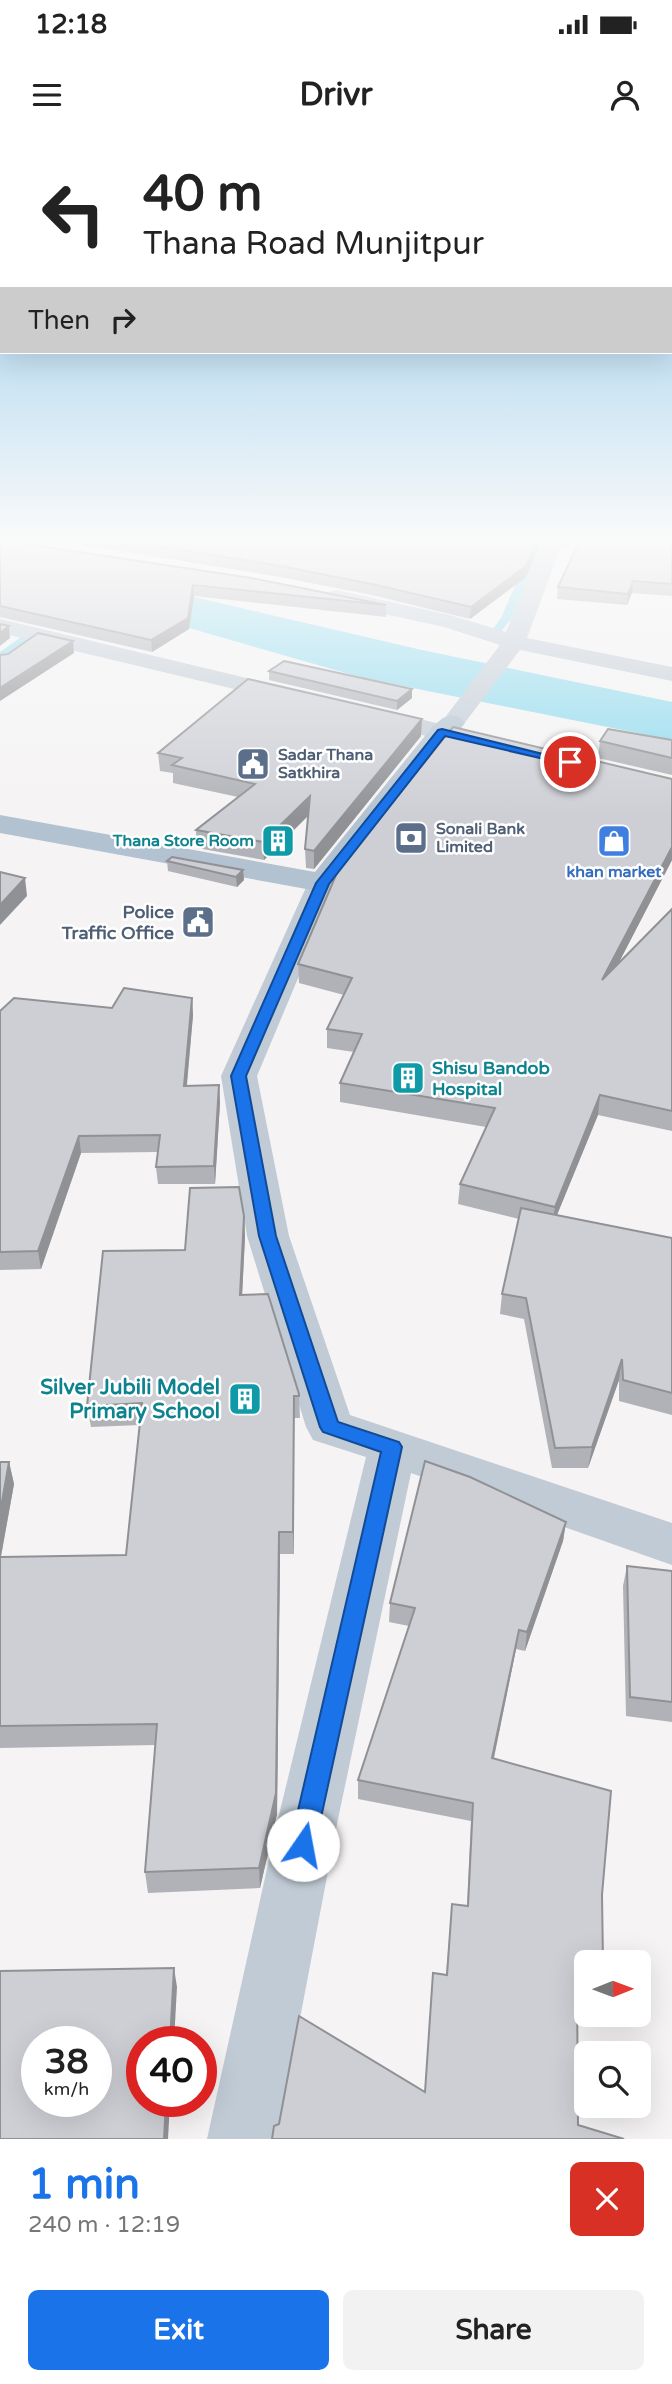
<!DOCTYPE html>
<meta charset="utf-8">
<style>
:root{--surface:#fff;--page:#f2f2f2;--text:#222;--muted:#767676;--accent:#1a73e8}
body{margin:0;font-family:"Varela Round",sans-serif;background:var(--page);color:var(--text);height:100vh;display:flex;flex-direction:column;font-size:26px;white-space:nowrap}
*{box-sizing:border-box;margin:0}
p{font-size:23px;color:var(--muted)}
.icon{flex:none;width:38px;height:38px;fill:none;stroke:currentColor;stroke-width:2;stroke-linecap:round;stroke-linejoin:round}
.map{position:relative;height:1999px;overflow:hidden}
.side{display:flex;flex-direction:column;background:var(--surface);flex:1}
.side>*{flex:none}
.hud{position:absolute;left:0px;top:0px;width:672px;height:214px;box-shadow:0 7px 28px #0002;background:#fff;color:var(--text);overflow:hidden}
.needle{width:46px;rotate:89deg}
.fabs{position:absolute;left:574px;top:1810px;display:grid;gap:14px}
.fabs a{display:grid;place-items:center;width:77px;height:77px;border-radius:10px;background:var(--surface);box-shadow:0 7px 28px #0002;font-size:35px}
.speed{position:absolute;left:21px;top:1886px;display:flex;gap:14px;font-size:35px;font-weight:700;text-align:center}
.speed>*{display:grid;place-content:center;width:91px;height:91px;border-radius:50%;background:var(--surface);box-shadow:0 7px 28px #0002;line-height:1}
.speed small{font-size:18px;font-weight:400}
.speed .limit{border:10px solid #d22;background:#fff;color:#111}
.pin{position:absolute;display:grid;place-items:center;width:60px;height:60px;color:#fff;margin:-30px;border:4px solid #fff;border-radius:50%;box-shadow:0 2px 7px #0007}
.me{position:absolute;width:77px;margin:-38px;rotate:12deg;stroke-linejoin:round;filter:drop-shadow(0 0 5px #0008)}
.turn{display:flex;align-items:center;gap:24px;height:147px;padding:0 28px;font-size:32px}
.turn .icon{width:91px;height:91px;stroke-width:2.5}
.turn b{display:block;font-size:49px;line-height:60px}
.then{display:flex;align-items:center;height:66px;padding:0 28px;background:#0003;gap:14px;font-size:26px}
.round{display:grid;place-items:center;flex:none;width:74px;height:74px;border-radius:10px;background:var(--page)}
.summary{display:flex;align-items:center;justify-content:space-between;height:119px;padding:0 28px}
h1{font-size:42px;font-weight:700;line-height:52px;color:var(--accent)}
.button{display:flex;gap:14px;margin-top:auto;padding:14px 28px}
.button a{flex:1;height:80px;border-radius:10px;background:var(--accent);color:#fff;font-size:28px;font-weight:700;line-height:80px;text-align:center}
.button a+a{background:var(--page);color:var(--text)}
.status{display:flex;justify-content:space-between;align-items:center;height:49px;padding:0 35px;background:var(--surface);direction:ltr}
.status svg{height:19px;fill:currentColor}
header{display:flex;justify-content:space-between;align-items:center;height:91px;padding:0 28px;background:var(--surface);font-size:32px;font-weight:700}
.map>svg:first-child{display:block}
</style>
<div class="status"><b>12:18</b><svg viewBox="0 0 49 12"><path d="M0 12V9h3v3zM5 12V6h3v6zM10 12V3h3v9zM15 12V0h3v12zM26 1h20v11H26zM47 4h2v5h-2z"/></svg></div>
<header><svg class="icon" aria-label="menu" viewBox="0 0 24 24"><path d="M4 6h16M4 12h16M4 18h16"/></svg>Drivr<svg class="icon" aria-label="person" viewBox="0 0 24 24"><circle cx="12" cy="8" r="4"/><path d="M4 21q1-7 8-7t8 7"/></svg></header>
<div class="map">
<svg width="672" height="1999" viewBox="0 0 672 1999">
<rect width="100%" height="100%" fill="#f5f3f3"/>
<polygon fill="#90daee" points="34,420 422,510 672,562 672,600 363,538 130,471"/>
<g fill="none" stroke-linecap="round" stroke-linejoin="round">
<g fill="#90daee" fill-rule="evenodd">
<polygon points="536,398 546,398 511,479 501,492 493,492 492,490 501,478"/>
<polygon points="0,484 37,492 38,494 0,520 0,512 24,495 0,490"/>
</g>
<g fill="#c1cbd6" fill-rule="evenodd">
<polygon points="544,398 564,398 527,498 672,527 672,541 520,510 460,589 491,596 495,602 491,608 482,610 362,580 358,575 362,570 371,567 440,584 500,505 444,487 329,462 326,457 329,452 337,450 450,475 506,492"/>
<polygon points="0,479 301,551 304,556 301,561 292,563 0,493"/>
<polygon points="323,734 334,737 338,743 257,936 289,1096 350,1275 672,1383 672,1425 411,1333 338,1679 277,1999 207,1999 278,1679 366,1317 313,1300 306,1287 247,1096 221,936 308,743 312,737"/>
</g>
<polygon fill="#b3c2d1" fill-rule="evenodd" points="452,575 461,578 465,583 334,749 323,752 0,693 0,675 315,732 433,586 443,578"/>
</g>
<g fill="#b0b2b7">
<polygon points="31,398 542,398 526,437 470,479 372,455 280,437 54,400"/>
<polygon points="672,398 672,456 632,453 627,465 557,459 558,447"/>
<polygon points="0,400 386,465 386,477 194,456 189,489 152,512 0,477"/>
<polygon points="269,531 412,549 412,558 397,570 269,540"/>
<polygon points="421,596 314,729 306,728 305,709 308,675 264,720 197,708 196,690 238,657 173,643 173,633 160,631 158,613"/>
<polygon points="672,600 672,635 598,618 600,601"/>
<polygon points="672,639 672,720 618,824 672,769 672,991 598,975 557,1075 672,1098 672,1275 619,1261 619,1240 588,1328 552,1328 524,1179 500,1174 502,1154 519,1079 458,1064 460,1044 486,987 340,962 340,943 354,912 327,908 327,889 344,855 299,843 298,824"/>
<polygon points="167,721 243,730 244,740 237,747 168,731"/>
<polygon points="192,858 193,875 187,946 219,945 220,963 215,1044 158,1044 156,1027 158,1012 81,1013 41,1129 0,1130 0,871 112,868"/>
<polygon points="244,1076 245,1097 242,1155 299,1256 300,1278 294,1278 294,1414 280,1414 277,1674 260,1748 148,1753 145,1732 155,1605 0,1608 0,1322 9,1322 14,1344 1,1417 126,1415 140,1285 91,1287 87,1266 185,1110"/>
<polygon points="566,1382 563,1401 525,1511 516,1509 494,1618 586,1822 586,1858 577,1856 578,1985 425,1951 446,1835 452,1764 467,1766 471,1681 358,1659 358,1640 409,1486 389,1482 390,1463"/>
<polygon points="627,1426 672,1431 672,1582 626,1576 623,1446"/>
</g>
<g fill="#909195">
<polygon points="538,398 542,398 526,437 470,479 471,467"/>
<polygon points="564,398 576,398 563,408"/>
<polygon points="633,441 632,453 627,465 628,454"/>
<polygon points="193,445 194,456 189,489 152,512 151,500"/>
<polygon points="9,486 10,498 0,506 0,493"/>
<polygon points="73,501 74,513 0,561 0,548"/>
<polygon points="412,549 412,558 397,570 397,561"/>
<polygon points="422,579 421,596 314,729 314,711"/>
<polygon points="310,656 310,674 264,720 263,702"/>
<polygon points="672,707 672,720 600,859 602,840"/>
<polygon points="243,730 244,740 237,747 236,737"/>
<polygon points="25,738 27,756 0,785 0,765"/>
<polygon points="192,858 193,875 185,963 184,946"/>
<polygon points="219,945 220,963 215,1044 214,1026"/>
<polygon points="600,955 598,975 552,1087 555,1067"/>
<polygon points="79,996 81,1013 41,1129 38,1111"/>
<polygon points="244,1076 245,1097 241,1177 240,1155"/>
<polygon points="622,1219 619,1240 588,1328 592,1307"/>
<polygon points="294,1256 294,1414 293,1392"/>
<polygon points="9,1322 14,1344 0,1421 0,1373"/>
<polygon points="566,1382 563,1401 525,1511 527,1492"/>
<polygon points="279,1392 280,1414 277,1674 260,1748 259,1728"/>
<polygon points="519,1490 516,1509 490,1636 492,1618"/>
<polygon points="174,1828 177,1847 174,1902 170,1902"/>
<polygon points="166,1962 170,1962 168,1999 164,1999"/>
</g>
<g fill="#cdcfd5" stroke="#909195" stroke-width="2" fill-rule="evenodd">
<polygon points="107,398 538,398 526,426 471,467 372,444 280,426"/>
<polygon points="581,398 672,398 672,444 633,441 628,454 558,447"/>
<polygon points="0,400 251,438 386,465 193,445 188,478 151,500 0,466"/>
<polygon points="0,484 9,486 0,493"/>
<polygon points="38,493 73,501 0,548 0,515 8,514"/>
<polygon points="284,521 412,549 397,561 269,531"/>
<polygon points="248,539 422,579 314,711 305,709 310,656 263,702 196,690 255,644 172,625 182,618 158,613"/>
<polygon points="453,587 672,639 672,707 602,840 672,769 672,971 600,955 555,1067 460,1044 495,968 340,943 362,894 327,889 352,838 298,824 339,728"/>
<polygon points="608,589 672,600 672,618 600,601"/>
<polygon points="172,717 243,730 236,737 167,721"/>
<polygon points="0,732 25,738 0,765"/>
<polygon points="124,848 192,858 184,946 219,945 214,1026 156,1027 160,995 79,996 38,1111 0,1112 0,871 14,858 112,868"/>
<polygon points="239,1047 244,1076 240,1155 268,1154 299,1254 299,1256 294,1256 293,1392 279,1392 276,1653 259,1728 145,1732 157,1584 0,1586 0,1417 126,1415 142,1263 87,1266 103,1111 185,1110 190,1048"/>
<polygon points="521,1068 672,1098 672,1253 623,1240 622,1219 592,1307 555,1308 526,1158 502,1154"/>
<polygon points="425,1321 470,1337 566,1382 527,1492 519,1490 492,1618 611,1651 602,1755 603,1822 586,1822 586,1840 577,1839 578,1985 624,1999 272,1999 274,1986 279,1984 299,1876 425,1952 433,1833 447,1835 452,1764 468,1766 473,1663 358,1640 415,1468 390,1463"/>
<polygon points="0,1322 9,1322 0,1373"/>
<polygon points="627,1426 672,1431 672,1562 630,1557"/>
<path d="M 174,1828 L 170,1902 L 142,1902 L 142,1962 L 166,1962 L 164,1999 L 0,1999 L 0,1831 ZM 37,1902 L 96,1902 L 96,1962 L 37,1962 Z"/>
</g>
<linearGradient id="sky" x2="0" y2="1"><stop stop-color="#85c3ea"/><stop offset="0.59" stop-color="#fafafa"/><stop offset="1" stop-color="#fafafa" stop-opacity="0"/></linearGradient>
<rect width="672" height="678" fill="url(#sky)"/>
<polygon fill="#1a73e8" stroke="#114b97" stroke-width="2" points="442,589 575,622 570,625 445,596 329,744 246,936 276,1096 338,1282 399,1302 402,1307 315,1705 312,1714 303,1718 294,1714 290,1705 381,1312 323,1292 320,1287 259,1096 231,936 316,743 438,590"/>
<defs>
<symbol id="civic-square" viewBox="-11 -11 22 22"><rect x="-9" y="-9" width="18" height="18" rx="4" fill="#5c6f8a" stroke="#fff"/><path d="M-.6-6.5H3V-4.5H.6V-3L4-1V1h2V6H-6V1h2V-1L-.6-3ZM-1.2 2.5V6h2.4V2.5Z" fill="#fff"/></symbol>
<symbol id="bank-square" viewBox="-11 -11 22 22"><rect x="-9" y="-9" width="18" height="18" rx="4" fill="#5c6f8a" stroke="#fff"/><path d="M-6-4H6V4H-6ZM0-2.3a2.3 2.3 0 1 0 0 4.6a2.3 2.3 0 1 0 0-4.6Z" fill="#fff"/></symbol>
<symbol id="building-square" viewBox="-11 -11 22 22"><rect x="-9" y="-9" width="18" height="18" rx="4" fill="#0f9aa8" stroke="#fff"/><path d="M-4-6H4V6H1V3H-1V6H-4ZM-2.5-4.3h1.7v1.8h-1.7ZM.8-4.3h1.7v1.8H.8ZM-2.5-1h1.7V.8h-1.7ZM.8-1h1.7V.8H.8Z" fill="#fff"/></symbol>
<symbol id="shop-square" viewBox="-11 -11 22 22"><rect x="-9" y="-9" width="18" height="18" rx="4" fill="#3f7fe0" stroke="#fff"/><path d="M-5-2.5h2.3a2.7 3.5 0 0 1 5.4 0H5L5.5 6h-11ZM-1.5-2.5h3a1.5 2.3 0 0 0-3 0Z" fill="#fff"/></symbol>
</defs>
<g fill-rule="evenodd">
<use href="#civic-square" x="234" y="605" width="38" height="38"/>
<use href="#bank-square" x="392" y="679" width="38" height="38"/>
<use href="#building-square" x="259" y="682" width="38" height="38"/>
<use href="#shop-square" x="595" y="682" width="38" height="38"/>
<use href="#civic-square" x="179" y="763" width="38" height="38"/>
<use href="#building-square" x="389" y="919" width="38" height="38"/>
<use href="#building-square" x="226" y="1240" width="38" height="38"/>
</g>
<g text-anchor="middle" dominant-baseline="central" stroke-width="5" stroke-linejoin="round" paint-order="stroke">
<g font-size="16" font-weight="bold" fill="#4e5e75" stroke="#fff" text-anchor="start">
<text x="278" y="615">Sadar Thana<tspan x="278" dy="18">Satkhira</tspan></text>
<text x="436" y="689">Sonali Bank<tspan x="436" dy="18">Limited</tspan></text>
</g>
<g font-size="16" font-weight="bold" fill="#0d838f" stroke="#fff" text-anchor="end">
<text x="254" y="701">Thana Store Room</text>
</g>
<g font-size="16" font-weight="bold" fill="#366cbe" stroke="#fff">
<text x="614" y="732">khan market</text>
</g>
<g font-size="18" font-weight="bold" fill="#4e5e75" stroke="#fff" text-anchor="end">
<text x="174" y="772">Police<tspan x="174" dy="21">Traffic Office</tspan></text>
</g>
<g font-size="18" font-weight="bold" fill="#0d838f" stroke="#fff" text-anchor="start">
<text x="432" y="928">Shisu Bandob<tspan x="432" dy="21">Hospital</tspan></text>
</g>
<g font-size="21" font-weight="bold" fill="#0d838f" stroke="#fff" text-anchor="end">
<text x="220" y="1247">Silver Jubili Model<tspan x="220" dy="24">Primary School</tspan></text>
</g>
</g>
</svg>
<div class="fabs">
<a><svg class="needle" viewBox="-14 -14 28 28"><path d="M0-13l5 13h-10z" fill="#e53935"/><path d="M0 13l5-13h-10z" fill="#767676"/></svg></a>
<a><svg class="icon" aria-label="search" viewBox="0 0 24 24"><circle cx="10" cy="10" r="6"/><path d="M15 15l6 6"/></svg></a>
</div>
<div class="speed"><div>38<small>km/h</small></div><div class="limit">40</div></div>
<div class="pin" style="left:570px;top:622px;background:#d93025"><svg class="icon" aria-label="arrive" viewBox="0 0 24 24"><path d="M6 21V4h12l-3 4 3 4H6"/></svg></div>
<svg class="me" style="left:303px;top:1705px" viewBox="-20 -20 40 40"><circle r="19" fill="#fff"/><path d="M0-13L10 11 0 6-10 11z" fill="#1a73e8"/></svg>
<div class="hud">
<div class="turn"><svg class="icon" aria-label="left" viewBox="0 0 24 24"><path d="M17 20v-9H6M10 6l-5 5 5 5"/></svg><div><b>40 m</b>Thana Road Munjitpur</div></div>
<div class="then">Then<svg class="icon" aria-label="right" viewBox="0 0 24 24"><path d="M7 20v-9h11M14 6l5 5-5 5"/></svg></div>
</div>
</div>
<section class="side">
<div class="summary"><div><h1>1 min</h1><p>240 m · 12:19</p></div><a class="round" style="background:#d93025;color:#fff"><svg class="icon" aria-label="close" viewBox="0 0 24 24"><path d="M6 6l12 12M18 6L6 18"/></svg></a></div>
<div class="button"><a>Exit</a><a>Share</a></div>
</section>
